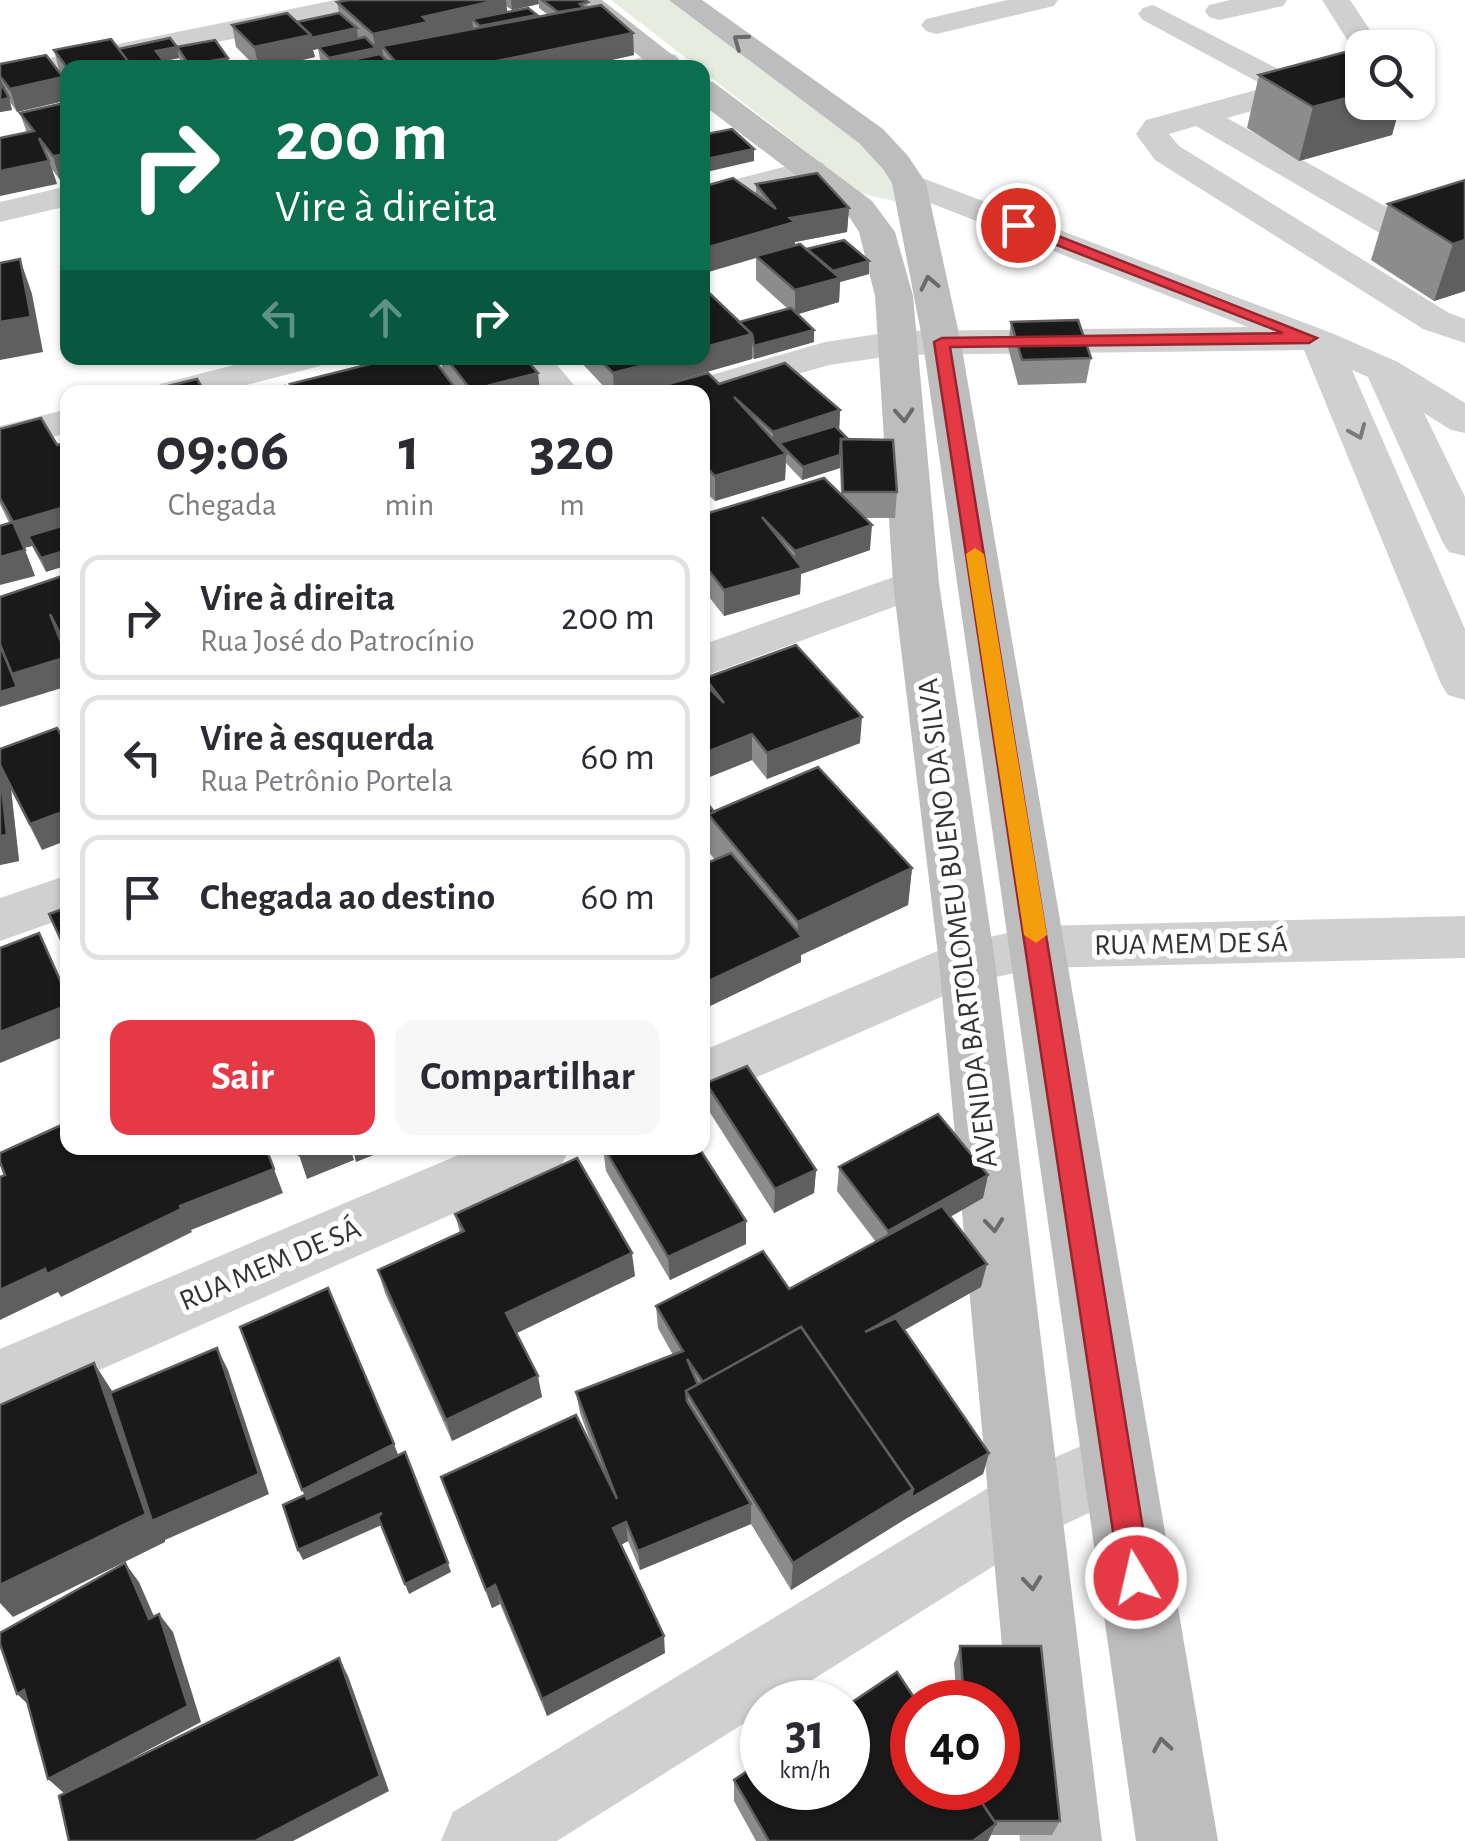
<!DOCTYPE html>
<html lang="pt">
<meta charset="utf-8">
<style>
:root{--surface:#fff;--page:#f7f7f7;--text:#2b2b33;--muted:#7c7c81;--line:#e1e1e2;--accent:#e63946}
body{margin:0;font-family:"Alegreya Sans",sans-serif;background:var(--page);color:var(--text);height:100vh;display:flex;flex-direction:column;font-size:38px;white-space:nowrap}
*{box-sizing:border-box;margin:0}
p{font-size:32px;color:var(--muted)}
.icon{flex:none;width:55px;height:55px;fill:none;stroke:currentColor;stroke-width:2;stroke-linecap:round;stroke-linejoin:round}
.map{position:relative;flex:1;overflow:hidden}
.side{position:absolute;left:60px;top:385px;width:650px;height:770px;display:flex;flex-direction:column;background:var(--surface);border-radius:20px;box-shadow:0 2px 8px #0004}
.side>*{flex:none}
.hud{position:absolute;left:60px;top:60px;width:650px;height:305px;border-radius:20px;box-shadow:0 2px 8px #0004;background:#0b6e4f;color:#fff;overflow:hidden}
.controls{position:absolute;left:1345px;top:30px;display:grid;gap:20px}
.controls a{display:grid;place-items:center;width:90px;height:90px;border-radius:20px;background:var(--surface);box-shadow:0 2px 8px #0004;font-size:50px}
.speed{position:absolute;left:740px;top:1680px;display:flex;gap:20px;font-size:50px;font-weight:700;text-align:center}
.speed>*{display:grid;place-content:center;width:130px;height:130px;border-radius:50%;background:var(--surface);box-shadow:0 2px 8px #0004;line-height:1}
.speed small{font-size:25px;font-weight:400}
.speed .limit{border:15px solid #d22;background:#fff;color:#111}
.pin{position:absolute;display:grid;place-items:center;width:85px;height:85px;color:#fff;margin:-42px;border:5px solid #fff;border-radius:50%;box-shadow:0 2px 10px #0007}
.me{position:absolute;width:110px;margin:-55px;rotate:351deg;stroke-linejoin:round;filter:drop-shadow(0 0 8px #0008)}
.turn{display:flex;align-items:center;gap:35px;height:210px;padding:0 50px;font-size:45px}
.turn .icon{width:130px;height:130px;stroke-width:2.5}
.turn b{display:block;font-size:70px;line-height:85px}
.lanes{display:flex;align-items:center;height:95px;padding:0 50px;background:#0003;justify-content:center;gap:50px;direction:ltr}
.lanes .off{opacity:.35}
.eta{display:flex;justify-content:space-evenly;align-items:center;height:170px;text-align:center}
.eta b{font-size:60px;font-weight:700;line-height:70px}
.cta{display:flex;gap:20px;margin-top:auto;padding:20px 50px}
.cta a{flex:1;height:115px;border-radius:20px;background:var(--accent);color:#fff;font-size:40px;font-weight:700;line-height:115px;text-align:center}
.cta a+a{background:var(--page);color:var(--text)}
ul{padding:0;list-style:none}
li{display:flex;align-items:center;gap:30px;height:125px;margin:0 20px 15px;padding:0 30px;border:5px solid var(--line);border-radius:20px}
li div{flex:1}
li b{display:block;font-size:38px}
li em{font-style:normal}
.map>svg:first-child{display:block}
</style>
<div class="map">
<svg width="1465" height="1841" viewBox="0 0 1465 1841">
<rect width="100%" height="100%" fill="#fff"/>
<polygon fill="#e6ecdf" points="611,0 678,0 882,151 906,204 860,193"/>
<g fill="none" stroke-linecap="round" stroke-linejoin="round">
<g fill="#d0d0d0" fill-rule="evenodd">
<polygon points="335,0 391,0 387,6 377,9 91,68 68,68 68,72 0,86 0,68"/>
<polygon points="1007,0 1058,0 1054,6 936,34 926,31 921,25 926,19"/>
<polygon points="1230,0 1287,0 1283,6 1219,20 1209,17 1205,11 1209,5"/>
<polygon points="1322,0 1350,0 1382,48 1362,48 1362,56 1356,54"/>
<polygon points="1153,5 1298,79 1362,62 1362,80 1227,118 1428,230 1433,238 1428,246 1415,249 1402,246 1196,126 1169,134 1179,146 1449,313 1465,319 1465,343 1423,329 1155,160 1136,134 1146,120 1267,87 1143,20 1138,14 1143,8"/>
<polygon points="665,52 676,55 680,61 676,67 619,68 623,62"/>
<polygon points="811,160 823,163 828,170 823,177 702,209 702,188"/>
<polygon points="909,173 1334,334 1398,362 1465,403 1465,433 1451,430 1424,413 1465,497 1465,556 1449,552 1443,543 1368,377 1352,370 1465,629 1465,700 1448,695 1441,684 1304,350 898,355 829,365 702,402 702,392 674,392 680,384 825,342 898,331 1248,327 897,190 892,183 897,176"/>
<polygon points="68,186 68,206 0,222 0,202"/>
<polygon points="262,358 325,358 320,366 219,392 154,392 160,384"/>
<polygon points="512,358 551,358 580,392 539,392"/>
<polygon points="68,409 68,433 0,450 0,426"/>
<polygon points="916,569 932,573 939,583 932,593 702,677 702,645"/>
<polygon points="68,875 68,917 0,941 0,898"/>
<polygon points="1465,916 1465,958 1038,968 978,981 702,1101 702,1051 947,947 1038,926"/>
<polygon points="475,1148 570,1148 561,1166 0,1414 0,1349"/>
<polygon points="1118,1430 1143,1440 1153,1464 1143,1488 1048,1532 777,1702 762,1702 762,1712 557,1841 441,1841 453,1812 998,1482"/>
</g>
<g fill="#bdbdbd" fill-rule="evenodd">
<polygon points="570,0 602,0 689,68 654,68"/>
<polygon points="669,0 702,0 883,129 908,156 926,183 961,343 1218,1841 1136,1841 923,343 892,183 883,169 859,143"/>
<polygon points="702,80 713,82 872,201 895,232 913,296 939,583 995,962 1102,1841 1020,1841 939,962 893,583 875,296 859,232 848,215 702,104"/>
</g>
</g>
<g fill="#8c8c8c" fill-rule="evenodd">
<path d="M 349,0 L 585,0 L 588,7 L 634,55 L 575,68 L 327,68 L 320,59 L 318,49 L 313,50 L 315,57 L 268,68 L 257,68 L 236,47 L 232,25 L 297,22 L 339,13 L 337,2 ZM 539,4 L 539,8 L 547,14 L 537,16 L 507,12 L 506,6 L 512,10 Z"/>
<polygon points="177,47 228,58 230,68 186,68 179,58 164,61 68,68 68,83 64,77 68,91 68,100 17,112 10,102 12,110 0,112 0,64 60,73 54,50"/>
<polygon points="1259,75 1362,102 1401,102 1392,135 1299,161 1247,128"/>
<polygon points="68,102 68,179 60,180 52,169 57,184 27,133 20,113"/>
<polygon points="1465,180 1465,291 1434,301 1371,260 1388,204"/>
<polygon points="756,184 849,208 847,232 795,242 795,245 869,274 840,282 839,302 798,314 814,342 754,359 752,358 752,359 636,392 609,392 577,358 702,358 739,322 788,309 756,280"/>
<polygon points="1011,322 1091,358 1086,383 1018,385 1008,347"/>
<polygon points="441,358 525,358 540,392 291,392 290,384 442,371"/>
<polygon points="719,384 840,410 839,430 897,492 895,518 865,518 870,550 801,574 800,594 724,616 702,588 702,515 841,494 840,468 802,480 786,463 785,480 715,501 702,489 702,392"/>
<polygon points="0,429 46,572 32,546 24,548 35,576 0,504"/>
<polygon points="705,678 860,743 767,779 752,760 702,780 702,681 705,683"/>
<polygon points="0,749 42,850 11,790 19,861 0,865"/>
<polygon points="702,796 714,812 912,868 908,905 801,955 801,962 710,1006 710,1015 702,1018 702,865 715,860 708,851"/>
<polygon points="706,1083 816,1170 814,1193 774,1213 707,1108"/>
<polygon points="603,1148 746,1221 746,1244 670,1280 606,1171"/>
<polygon points="839,1167 988,1175 983,1198 950,1217 981,1287 904,1330 989,1453 983,1474 907,1518 791,1590 751,1524 640,1570 628,1541 621,1545 665,1653 547,1716 500,1604 492,1608 441,1477 594,1452 580,1413 576,1392 673,1355 658,1328 656,1306 789,1289 876,1242 837,1191"/>
<polygon points="455,1214 635,1276 516,1333 542,1397 452,1441 385,1293 378,1270 460,1233"/>
<polygon points="960,1646 1041,1646 1060,1821 1052,1835 991,1835 988,1841 756,1841 734,1801 734,1780 762,1761 762,1788 848,1788 848,1705 897,1672 917,1702 912,1702 912,1788 998,1788 998,1702 957,1702 954,1663"/>
</g>
<g fill="#5f5f5f">
<polygon points="498,0 506,0 508,20 480,26 472,19 473,28 382,46 383,55 331,68 329,58 375,48 373,34 423,17"/>
<polygon points="511,0 538,0 539,4 512,10"/>
<polygon points="357,28 358,40 313,50 315,57 268,68 259,68 254,47 311,35"/>
<polygon points="633,33 634,55 575,68 463,68"/>
<polygon points="177,47 179,58 159,62 156,51"/>
<polygon points="228,58 230,68 190,68 189,65"/>
<polygon points="63,77 68,91 68,100 17,112 10,89"/>
<polygon points="1362,94 1362,102 1401,102 1392,135 1299,161 1313,107"/>
<polygon points="9,98 12,110 0,112 0,100"/>
<polygon points="754,149 754,161 702,173 702,160"/>
<polygon points="68,154 68,179 60,180 53,156"/>
<polygon points="49,161 57,184 0,196 0,171"/>
<polygon points="849,208 847,232 795,242 795,246 756,256 756,258 702,274 702,249 790,218"/>
<polygon points="1465,240 1465,291 1434,301 1453,244"/>
<polygon points="20,259 32,294 43,352 0,360 0,322"/>
<polygon points="869,261 869,274 840,282 839,302 795,315 795,290 822,274"/>
<polygon points="814,330 814,342 754,359 754,346"/>
<polygon points="752,334 752,359 636,392 614,392 613,373 670,358 702,358 702,348"/>
<polygon points="538,373 540,392 471,392 471,390"/>
<polygon points="840,410 839,435 779,443 778,456 772,458 773,432"/>
<polygon points="786,454 785,480 715,501 715,476"/>
<polygon points="840,455 840,468 802,480 803,467"/>
<polygon points="68,506 68,535 28,536 32,546 23,548 13,522"/>
<polygon points="872,525 870,550 801,574 800,594 724,616 724,590 794,570 795,551"/>
<polygon points="25,550 35,576 0,585 0,557"/>
<polygon points="68,550 68,565 46,572 41,558"/>
<polygon points="704,592 705,618 702,619 702,593"/>
<polygon points="68,658 68,686 0,707 0,692 12,674"/>
<polygon points="862,717 860,743 767,779 767,753"/>
<polygon points="752,734 752,760 702,780 702,754"/>
<polygon points="0,765 11,789 19,861 0,865"/>
<polygon points="68,810 68,840 42,850 30,824"/>
<polygon points="708,825 708,851 702,853 702,827"/>
<polygon points="912,868 908,905 801,955 801,962 710,1006 709,981 797,940 798,922"/>
<polygon points="709,990 710,1015 702,1018 702,993"/>
<polygon points="68,1005 68,1035 0,1063 0,1032"/>
<polygon points="266,1148 283,1193 191,1230 192,1232 61,1297 58,1292 0,1320 0,1290 180,1206"/>
<polygon points="317,1148 350,1148 354,1160 307,1179 299,1155"/>
<polygon points="357,1148 380,1148 381,1152 356,1162 353,1149"/>
<polygon points="816,1170 814,1193 774,1213 775,1189"/>
<polygon points="988,1175 983,1198 885,1254 888,1231"/>
<polygon points="746,1221 746,1244 670,1280 668,1257"/>
<polygon points="632,1253 635,1276 511,1336 506,1313"/>
<polygon points="987,1264 981,1287 862,1354 865,1332"/>
<polygon points="217,1348 228,1370 269,1494 165,1540 165,1542 13,1617 0,1603 0,1585 94,1363 114,1394"/>
<polygon points="538,1376 542,1397 452,1441 446,1420"/>
<polygon points="394,1444 402,1465 312,1510 302,1490"/>
<polygon points="989,1453 983,1474 907,1518 791,1590 793,1563 913,1489"/>
<polygon points="751,1504 751,1524 640,1570 638,1551"/>
<polygon points="382,1513 386,1523 303,1560 298,1550"/>
<polygon points="626,1522 628,1541 615,1548 613,1528"/>
<polygon points="125,1563 139,1582 163,1637 149,1619"/>
<polygon points="448,1563 451,1572 409,1594 405,1584"/>
<polygon points="495,1585 500,1604 492,1608 486,1590"/>
<polygon points="159,1614 173,1632 201,1722 65,1794 48,1779"/>
<polygon points="664,1636 665,1653 547,1716 542,1699"/>
<polygon points="339,1658 348,1676 389,1791 293,1841 255,1841"/>
<polygon points="24,1690 35,1711 17,1694"/>
<polygon points="996,1824 988,1841 973,1841"/>
</g>
<g fill="#1a1a1a" stroke="#5f5f5f" stroke-width="2.5">
<polygon points="349,0 498,0 423,17 428,22 373,34 337,2"/>
<polygon points="542,0 585,0 588,2 580,4 584,8 558,12"/>
<polygon points="601,5 633,33 463,68 401,68 382,46"/>
<polygon points="528,8 537,15 480,26 472,19"/>
<polygon points="287,13 311,35 254,47 232,25"/>
<polygon points="339,13 357,28 311,38 311,35 297,22"/>
<polygon points="365,37 376,48 329,58 318,47"/>
<polygon points="170,38 177,47 156,51 169,68 132,68 118,49"/>
<polygon points="111,39 131,65 119,68 68,68 68,69 54,50"/>
<polygon points="215,40 228,58 189,65 177,47"/>
<polygon points="1345,52 1362,61 1362,94 1313,107 1259,75"/>
<polygon points="380,54 394,68 329,68 327,65"/>
<polygon points="46,55 63,77 10,89 0,76 0,64"/>
<polygon points="1,83 9,98 0,100"/>
<polygon points="68,102 68,154 53,156 39,138 49,161 0,171 0,138 34,131 20,113"/>
<polygon points="732,129 754,149 702,160 702,135"/>
<polygon points="817,173 849,208 790,218 795,222 702,249 702,187 733,178 776,209 756,184"/>
<polygon points="1465,180 1465,240 1453,244 1388,204"/>
<polygon points="844,240 869,261 833,271 807,249"/>
<polygon points="800,244 840,278 795,290 756,256"/>
<polygon points="20,259 31,317 0,322 0,263"/>
<polygon points="702,287 703,287 752,334 702,348"/>
<polygon points="791,308 814,330 754,346 752,334 739,322"/>
<polygon points="1078,320 1091,358 1022,360 1011,322"/>
<polygon points="394,358 433,358 458,392 295,392 290,384"/>
<polygon points="446,358 525,358 538,373 471,390"/>
<polygon points="598,358 670,358 613,373"/>
<polygon points="785,363 840,410 773,432 734,397 786,454 715,476 702,463 702,392 639,392 708,373 719,384"/>
<polygon points="197,379 205,392 143,392"/>
<polygon points="285,386 290,392 261,392"/>
<polygon points="41,418 57,445 68,442 68,506 13,522 25,550 0,557 0,526 13,522 0,498 0,429"/>
<polygon points="835,426 848,439 841,439 840,455 803,467 779,443"/>
<polygon points="841,439 893,440 897,492 843,492"/>
<polygon points="824,478 872,525 795,551 762,517 802,568 724,590 702,562 702,515"/>
<polygon points="68,524 68,550 41,558 28,536"/>
<polygon points="68,574 68,649 50,614 67,657 12,674 0,645 0,597"/>
<polygon points="0,645 17,687 0,692"/>
<polygon points="796,645 862,717 767,753 752,734 702,754 702,681 724,703 705,678"/>
<polygon points="57,728 68,746 68,810 30,824 0,765 0,749"/>
<polygon points="818,767 912,868 798,922 708,814"/>
<polygon points="0,769 7,835 0,836"/>
<polygon points="702,796 714,812 708,814 708,825 702,827"/>
<polygon points="731,853 802,937 709,981 702,972 702,865"/>
<polygon points="68,907 68,955 49,914"/>
<polygon points="39,933 68,998 68,1005 0,1032 0,948"/>
<polygon points="702,980 709,990 702,993"/>
<polygon points="747,1066 816,1170 775,1189 706,1083"/>
<polygon points="938,1114 988,1175 888,1231 839,1167"/>
<polygon points="68,1122 68,1148 266,1148 274,1169 180,1206 181,1209 47,1274 45,1269 0,1290 0,1177 5,1175 0,1162 0,1153"/>
<polygon points="296,1148 317,1148 299,1155"/>
<polygon points="604,1148 699,1148 746,1221 668,1257"/>
<polygon points="577,1158 632,1253 506,1313 538,1376 446,1420 378,1270 464,1231 455,1214"/>
<polygon points="942,1206 987,1264 865,1332 896,1318 989,1453 911,1498 913,1489 801,1327 703,1382 687,1359 698,1385 686,1391 687,1401 751,1504 638,1551 626,1522 613,1528 664,1636 542,1699 495,1585 486,1590 441,1477 576,1415 617,1499 576,1392 683,1351 656,1306 763,1251 789,1289"/>
<polygon points="328,1288 394,1444 302,1490 240,1327"/>
<polygon points="801,1327 913,1489 793,1563 686,1391"/>
<polygon points="217,1348 259,1474 152,1521 110,1393"/>
<polygon points="94,1363 146,1514 0,1585 0,1405"/>
<polygon points="405,1452 448,1563 405,1584 378,1517 382,1513 298,1550 283,1505 305,1495 307,1499"/>
<polygon points="125,1563 149,1619 159,1614 188,1706 48,1779 24,1690 17,1694 0,1644 0,1633"/>
<polygon points="960,1646 1041,1646 1060,1821 994,1821 972,1788 998,1788 998,1702 964,1702"/>
<polygon points="339,1658 380,1776 255,1841 69,1841 59,1796"/>
<polygon points="897,1672 917,1702 912,1702 912,1788 972,1788 996,1824 973,1841 769,1841 734,1780 762,1761 762,1788 848,1788 848,1705"/>
</g>
<defs><path id="oneway-chevron" d="M-2-3.5L2.5 0L-2 3.5" fill="none" stroke-width="1.6" stroke-linecap="round" stroke-linejoin="round" transform="scale(2.5)"/></defs>
<g stroke="#6a6a6a">
<use href="#oneway-chevron" transform="translate(740 41) rotate(-144)"/>
<use href="#oneway-chevron" transform="translate(929 283) rotate(-102)"/>
<use href="#oneway-chevron" transform="translate(904 415) rotate(86)"/>
<use href="#oneway-chevron" transform="translate(994 1225) rotate(84)"/>
<use href="#oneway-chevron" transform="translate(1032 1583) rotate(84)"/>
<use href="#oneway-chevron" transform="translate(1162 1745) rotate(-99)"/>
</g>
<use stroke="#7a7a7a" href="#oneway-chevron" transform="translate(1358 432) rotate(67)"/>
<polygon fill="#e63946" stroke="#96252e" stroke-width="2.5" points="1013,222 1023,222 1317,338 1309,343 950,347 1151,1578 1147,1588 1136,1593 1125,1588 1120,1578 934,342 942,338 1283,333 1013,228"/>
<polygon fill="#f59e0b" points="975,548 984,554 1047,935 1036,943 1024,935 966,554"/>
<g text-anchor="middle" dominant-baseline="central" stroke-width="10" stroke-linejoin="round" paint-order="stroke">
<g font-size="30" fill="#333" stroke="#fff">
<text transform="translate(958 923) rotate(-97)">AVENIDA BARTOLOMEU BUENO DA SILVA</text>
<text transform="translate(1191 944) rotate(-1)">RUA MEM DE SÁ</text>
<text transform="translate(270 1265) rotate(-23)">RUA MEM DE SÁ</text>
</g>
</g>
</svg>
<div class="controls">
<a><svg class="icon" aria-label="search" viewBox="0 0 24 24"><circle cx="10" cy="10" r="6"/><path d="M15 15l6 6"/></svg></a>
</div>
<div class="speed"><div>31<small>km/h</small></div><div class="limit">40</div></div>
<div class="pin" style="left:1018px;top:225px;background:#d93025"><svg class="icon" aria-label="arrive" viewBox="0 0 24 24"><path d="M6 21V4h12l-3 4 3 4H6"/></svg></div>
<svg class="me" style="left:1136px;top:1578px" viewBox="-20 -20 40 40"><circle r="17" fill="#e63946" stroke="#fff" stroke-width="3"/><path d="M0-11L8 9 0 5-8 9z" fill="#fff"/></svg>
<div class="hud">
<div class="turn"><svg class="icon" aria-label="right" viewBox="0 0 24 24"><path d="M7 20v-9h11M14 6l5 5-5 5"/></svg><div><b>200 m</b>Vire à direita</div></div>
<div class="lanes"><svg class="icon off" aria-label="left" viewBox="0 0 24 24"><path d="M17 20v-9H6M10 6l-5 5 5 5"/></svg><svg class="icon off" aria-label="ahead" viewBox="0 0 24 24"><path d="M12 20V5M6 11l6-6 6 6"/></svg><svg class="icon" aria-label="right" viewBox="0 0 24 24"><path d="M7 20v-9h11M14 6l5 5-5 5"/></svg></div>
</div>
<section class="side">
<div class="eta">
<div><b>09:06</b><p>Chegada</p></div>
<div><b>1</b><p>min</p></div>
<div><b>320</b><p>m</p></div>
</div>
<ul>
<li><svg class="icon" aria-label="right" viewBox="0 0 24 24"><path d="M7 20v-9h11M14 6l5 5-5 5"/></svg><div><b>Vire à direita</b><p>Rua José do Patrocínio</p></div><em>200 m</em></li>
<li><svg class="icon" aria-label="left" viewBox="0 0 24 24"><path d="M17 20v-9H6M10 6l-5 5 5 5"/></svg><div><b>Vire à esquerda</b><p>Rua Petrônio Portela</p></div><em>60 m</em></li>
<li><svg class="icon" aria-label="arrive" viewBox="0 0 24 24"><path d="M6 21V4h12l-3 4 3 4H6"/></svg><div><b>Chegada ao destino</b></div><em>60 m</em></li>
</ul>
<div class="cta"><a>Sair</a><a>Compartilhar</a></div>
</section>
</div>
